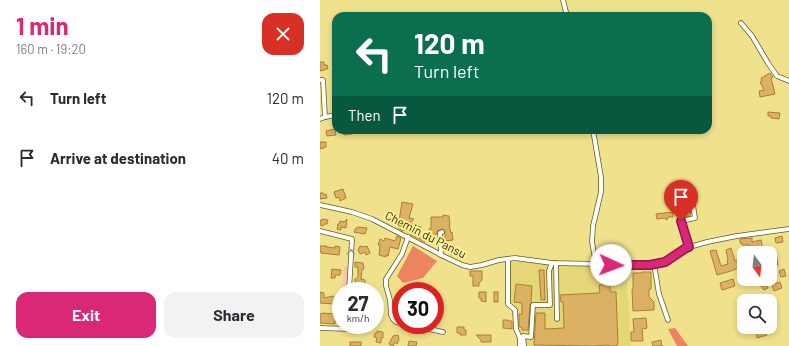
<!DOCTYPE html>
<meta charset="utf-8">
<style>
:root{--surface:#fff;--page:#f2f2f3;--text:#2b2b33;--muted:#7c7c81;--accent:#db2777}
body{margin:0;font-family:Barlow,sans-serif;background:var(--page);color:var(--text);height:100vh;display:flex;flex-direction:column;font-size:15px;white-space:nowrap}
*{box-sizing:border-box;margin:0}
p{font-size:13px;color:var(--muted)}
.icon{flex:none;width:22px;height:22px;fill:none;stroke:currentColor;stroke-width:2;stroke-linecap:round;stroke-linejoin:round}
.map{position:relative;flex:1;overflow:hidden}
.panel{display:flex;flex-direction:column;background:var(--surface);width:320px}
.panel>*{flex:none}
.guide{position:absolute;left:12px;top:12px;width:380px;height:122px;border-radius:12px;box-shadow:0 2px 6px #0003;background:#0b6e4f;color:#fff;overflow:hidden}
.needle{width:26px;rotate:165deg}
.fabs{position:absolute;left:417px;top:246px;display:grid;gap:8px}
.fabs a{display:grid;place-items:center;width:40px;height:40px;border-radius:8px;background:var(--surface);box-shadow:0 2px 6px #0003;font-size:20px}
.speed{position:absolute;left:12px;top:282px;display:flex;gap:8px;font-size:20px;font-weight:700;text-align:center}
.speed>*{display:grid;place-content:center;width:52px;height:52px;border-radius:50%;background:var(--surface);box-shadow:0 2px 6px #0003;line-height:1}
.speed small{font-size:10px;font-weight:400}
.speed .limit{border:6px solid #d22;background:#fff;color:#111}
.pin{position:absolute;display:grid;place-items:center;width:34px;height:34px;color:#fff;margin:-41px -17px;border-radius:50% 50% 50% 0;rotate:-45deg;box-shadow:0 0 4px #0007}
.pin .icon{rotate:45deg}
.me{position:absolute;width:44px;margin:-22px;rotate:92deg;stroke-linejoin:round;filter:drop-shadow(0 0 3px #0008)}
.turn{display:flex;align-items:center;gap:14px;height:84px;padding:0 16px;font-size:18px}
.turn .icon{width:52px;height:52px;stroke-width:2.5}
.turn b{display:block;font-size:28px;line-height:34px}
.then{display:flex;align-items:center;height:38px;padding:0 16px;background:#0003;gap:8px;font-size:15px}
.round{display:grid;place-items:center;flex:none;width:42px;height:42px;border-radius:12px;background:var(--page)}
.summary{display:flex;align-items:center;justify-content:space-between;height:68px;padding:0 16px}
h1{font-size:24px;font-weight:700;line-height:30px;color:var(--accent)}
.cta{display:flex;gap:8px;margin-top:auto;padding:8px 16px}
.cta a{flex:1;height:46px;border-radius:12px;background:var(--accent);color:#fff;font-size:16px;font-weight:700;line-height:46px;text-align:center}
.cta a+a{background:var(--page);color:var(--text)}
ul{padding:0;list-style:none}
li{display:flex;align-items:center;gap:12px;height:60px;padding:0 16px}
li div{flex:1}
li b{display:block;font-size:15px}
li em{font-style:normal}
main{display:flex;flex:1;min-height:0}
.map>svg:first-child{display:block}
</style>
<main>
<section class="panel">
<div class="summary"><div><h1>1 min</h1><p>160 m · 19:20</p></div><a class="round" style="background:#d93025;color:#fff"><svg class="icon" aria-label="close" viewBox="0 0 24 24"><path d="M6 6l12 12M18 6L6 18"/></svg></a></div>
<ul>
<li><svg class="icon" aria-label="left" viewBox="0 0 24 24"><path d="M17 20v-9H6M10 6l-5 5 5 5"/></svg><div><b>Turn left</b></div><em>120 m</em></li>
<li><svg class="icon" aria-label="arrive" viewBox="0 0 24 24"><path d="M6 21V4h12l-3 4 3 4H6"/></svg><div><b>Arrive at destination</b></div><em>40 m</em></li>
</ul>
<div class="cta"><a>Exit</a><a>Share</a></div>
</section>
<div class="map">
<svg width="469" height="346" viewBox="0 0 469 346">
<rect width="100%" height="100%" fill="#f0e28d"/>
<polygon fill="#e5d677" points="189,261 306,265 311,346 198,346 190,303"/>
<polygon fill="#fdc2ad" points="24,266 28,267 27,291 22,291"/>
<g fill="#ec845f">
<polygon points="93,246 117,261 103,278 83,283 77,276"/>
<polygon points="355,328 368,346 357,346 348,329"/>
</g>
<g fill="#dcb164" stroke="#a97f31">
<polygon points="0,62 4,62 4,65 7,65 8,69 5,69 5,70 0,71"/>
<polygon points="450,73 453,77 451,78 455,94 440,97 439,91 444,90 440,82 442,81 441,78"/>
<polygon points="448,112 460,113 459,119 451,118 451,116 448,116"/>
<polygon points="15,129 16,135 7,136 6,131"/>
<polygon points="23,130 32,130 32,134 24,135"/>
<polygon points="0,142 6,142 6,147 4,147 4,148 0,149"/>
<polygon points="23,189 26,198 20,201 19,197 16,198 14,192"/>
<polygon points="0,193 3,193 4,195 6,194 7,198 0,199"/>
<polygon points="82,202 93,204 89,218 94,219 90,223 101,227 99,233 109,235 105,242 91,235 90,234 90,233 83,230 83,231 78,228"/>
<polygon points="363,208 369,208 369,210 370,210 371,214 370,214 370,216 362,217 361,210 363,209"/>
<polygon points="353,212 353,217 348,217 347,220 344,218 337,219 336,214"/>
<polygon points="123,215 129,216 130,225 129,225 131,233 132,232 133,240 125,241 125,231 123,229 117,231 117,234 115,234 115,237 109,236 109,229 111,229 111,217 123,217"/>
<polygon points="2,219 8,220 7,224 4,224 3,226 0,225 0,220 1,221"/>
<polygon points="27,219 26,228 21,227 21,230 17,229 18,224 19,224 20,221 24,222"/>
<polygon points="38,227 47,228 45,234 34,232 35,229"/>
<polygon points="77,236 81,238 78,249 70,247 68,256 66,255 66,257 59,255 60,245 58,245 60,239 64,241 65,238 75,241"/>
<polygon points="462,236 463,242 456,243 455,238"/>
<polygon points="432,238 432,242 441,240 443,250 446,249 447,253 432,253 431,246 428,246 428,245 422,245 422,243 420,243 420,239"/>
<polygon points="134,245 137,253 131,255 128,247"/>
<polygon points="0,246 7,246 6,247 15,248 15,246 20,247 19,255 1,253 1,251 0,251"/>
<polygon points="40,246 44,247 47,246 50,253 46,255 45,252 40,254 38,250"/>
<polygon points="411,248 415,261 424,257 424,279 421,280 419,276 422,274 419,268 411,271 397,275 390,251 396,250 401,266 408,264 407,261 408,260 406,250"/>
<polygon points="456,253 458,265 450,267 450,255"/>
<polygon points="35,262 43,263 44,269 42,269 41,279 45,280 45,285 43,285 43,289 38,288 38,284 34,280 38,277 38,267 35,267"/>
<polygon points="12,269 21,270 20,275 15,275 15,278 11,278"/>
<polygon points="464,269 466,276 461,277 459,271"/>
<polygon points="219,270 224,270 225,300 221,300"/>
<polygon points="150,271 162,271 162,280 159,283 159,286 153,286 153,276 150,276"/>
<polygon points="322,272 331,272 331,289 329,289 329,297 334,302 334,310 313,311 312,289 313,289 313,273 322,273"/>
<polygon points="413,279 415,286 402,290 400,283"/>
<polygon points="432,279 444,279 448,288 444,290 437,281 426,285 425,282"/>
<polygon points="460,282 462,288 454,291 452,285"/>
<polygon points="196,284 212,286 211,303 210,305 208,330 202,330 202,327 199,327 199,314 202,314 202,303 194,302"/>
<polygon points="290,284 290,291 291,291 291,292 296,292 298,344 297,344 297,346 289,346 289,345 272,346 214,345 216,313 225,313 225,329 244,328 243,302 241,302 240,295 279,293 279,292 280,292 279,285"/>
<polygon points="0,292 4,293 4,298 13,296 17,299 14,301 14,304 0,303"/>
<polygon points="78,292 81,293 81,300 80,303 75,301"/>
<polygon points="159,292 166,292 166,302 161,301 161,298 159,298"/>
<rect x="174" y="292" width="4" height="10"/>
<polygon points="59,304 61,304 63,306 63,311 59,311 59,314 55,314 55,305 58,306"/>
<polygon points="3,313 14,314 19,321 15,321 15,324 0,323 0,314"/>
<polygon points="326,318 327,328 322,329 323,341 311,341 311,332 314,332 313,319"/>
<polygon points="183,320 188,320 188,321 192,321 192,329 183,328"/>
<polygon points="137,327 144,327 144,330 146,330 146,335 140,335 140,333 137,333"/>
<polygon points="445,328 447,335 437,338 436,332 440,331 440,330"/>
<polygon points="57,331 63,332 63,338 61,338 61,343 56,342 57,338 54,337 55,333 57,333"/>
<polygon points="78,335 79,340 77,344 75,342 73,346 69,344 73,336"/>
<polygon points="156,335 171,335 171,342 161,342 161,340"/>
<polygon points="341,340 342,346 333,346 332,342"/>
<polygon points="89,341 97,342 96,346 88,346"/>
<rect x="30" y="342" width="11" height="4"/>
</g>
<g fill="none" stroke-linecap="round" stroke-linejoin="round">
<defs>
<g id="minor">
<polyline points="243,0 247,16"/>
<polyline points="421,23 432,36 448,63 457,76 469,81"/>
<polyline points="0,80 3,80 5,117"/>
<polyline points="0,119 5,117 16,115"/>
<polyline points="273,130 281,177 281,192 273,226 272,242 276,264"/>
<polyline points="0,205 32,212 52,219 110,249 121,255 142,265 150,267 162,265 179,260 195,258 232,263 330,265 345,262 366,248 387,242 417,236 469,229"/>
<polyline points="365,205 373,205 375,218 361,221 369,247"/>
<polyline points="0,231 32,239 29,291"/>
<polyline points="121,255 120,233 122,232"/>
<polyline points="188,259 188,304 195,310 196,329 200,338 200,346"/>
<polyline points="236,263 237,319"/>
<polyline points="334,264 339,294 348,320"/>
<polyline points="81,323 76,322 73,319 71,315 70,300 66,286 66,279 82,254 88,237"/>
<polyline points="91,325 123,332"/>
<polyline points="0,328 30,329 30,325"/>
<polyline points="204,346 203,336 211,337 213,305 230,305 229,271 232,263"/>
</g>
</defs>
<use href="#minor" stroke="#655b17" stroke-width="5.5"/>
<use href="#minor" stroke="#fff" stroke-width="4"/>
</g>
<defs><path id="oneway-chevron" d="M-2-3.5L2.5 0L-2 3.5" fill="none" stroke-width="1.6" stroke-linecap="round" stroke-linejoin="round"/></defs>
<use stroke="#9c9886" href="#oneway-chevron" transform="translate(31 252) rotate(-87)"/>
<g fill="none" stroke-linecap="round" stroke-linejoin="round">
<defs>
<polyline id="route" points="291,265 330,265 345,262 366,248 369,247 361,221"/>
</defs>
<use href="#route" stroke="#8e194d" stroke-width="10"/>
<use href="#route" stroke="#db2777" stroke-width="7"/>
</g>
<g text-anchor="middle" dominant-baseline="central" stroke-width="4" stroke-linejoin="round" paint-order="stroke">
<g font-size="12" fill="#38320e" stroke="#fef09a">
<text transform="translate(106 234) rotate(27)">Chemin du Pansu</text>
</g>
</g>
</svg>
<div class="fabs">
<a><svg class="needle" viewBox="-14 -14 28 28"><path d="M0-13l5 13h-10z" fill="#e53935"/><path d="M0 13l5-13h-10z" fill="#7c7c81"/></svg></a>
<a><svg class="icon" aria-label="search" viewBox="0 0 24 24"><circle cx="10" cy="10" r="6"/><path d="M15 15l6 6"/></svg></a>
</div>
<div class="speed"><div>27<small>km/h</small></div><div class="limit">30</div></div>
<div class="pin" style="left:361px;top:221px;background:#d93025"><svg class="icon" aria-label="arrive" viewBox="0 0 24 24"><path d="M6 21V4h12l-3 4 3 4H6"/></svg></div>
<svg class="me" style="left:291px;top:265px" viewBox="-20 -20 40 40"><circle r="19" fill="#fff"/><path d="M0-13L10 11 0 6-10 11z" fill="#db2777"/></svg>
<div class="guide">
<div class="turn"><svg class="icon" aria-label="left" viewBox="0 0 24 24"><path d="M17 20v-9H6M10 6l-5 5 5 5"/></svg><div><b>120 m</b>Turn left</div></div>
<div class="then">Then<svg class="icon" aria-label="arrive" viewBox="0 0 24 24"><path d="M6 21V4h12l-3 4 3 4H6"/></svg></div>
</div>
</div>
</main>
